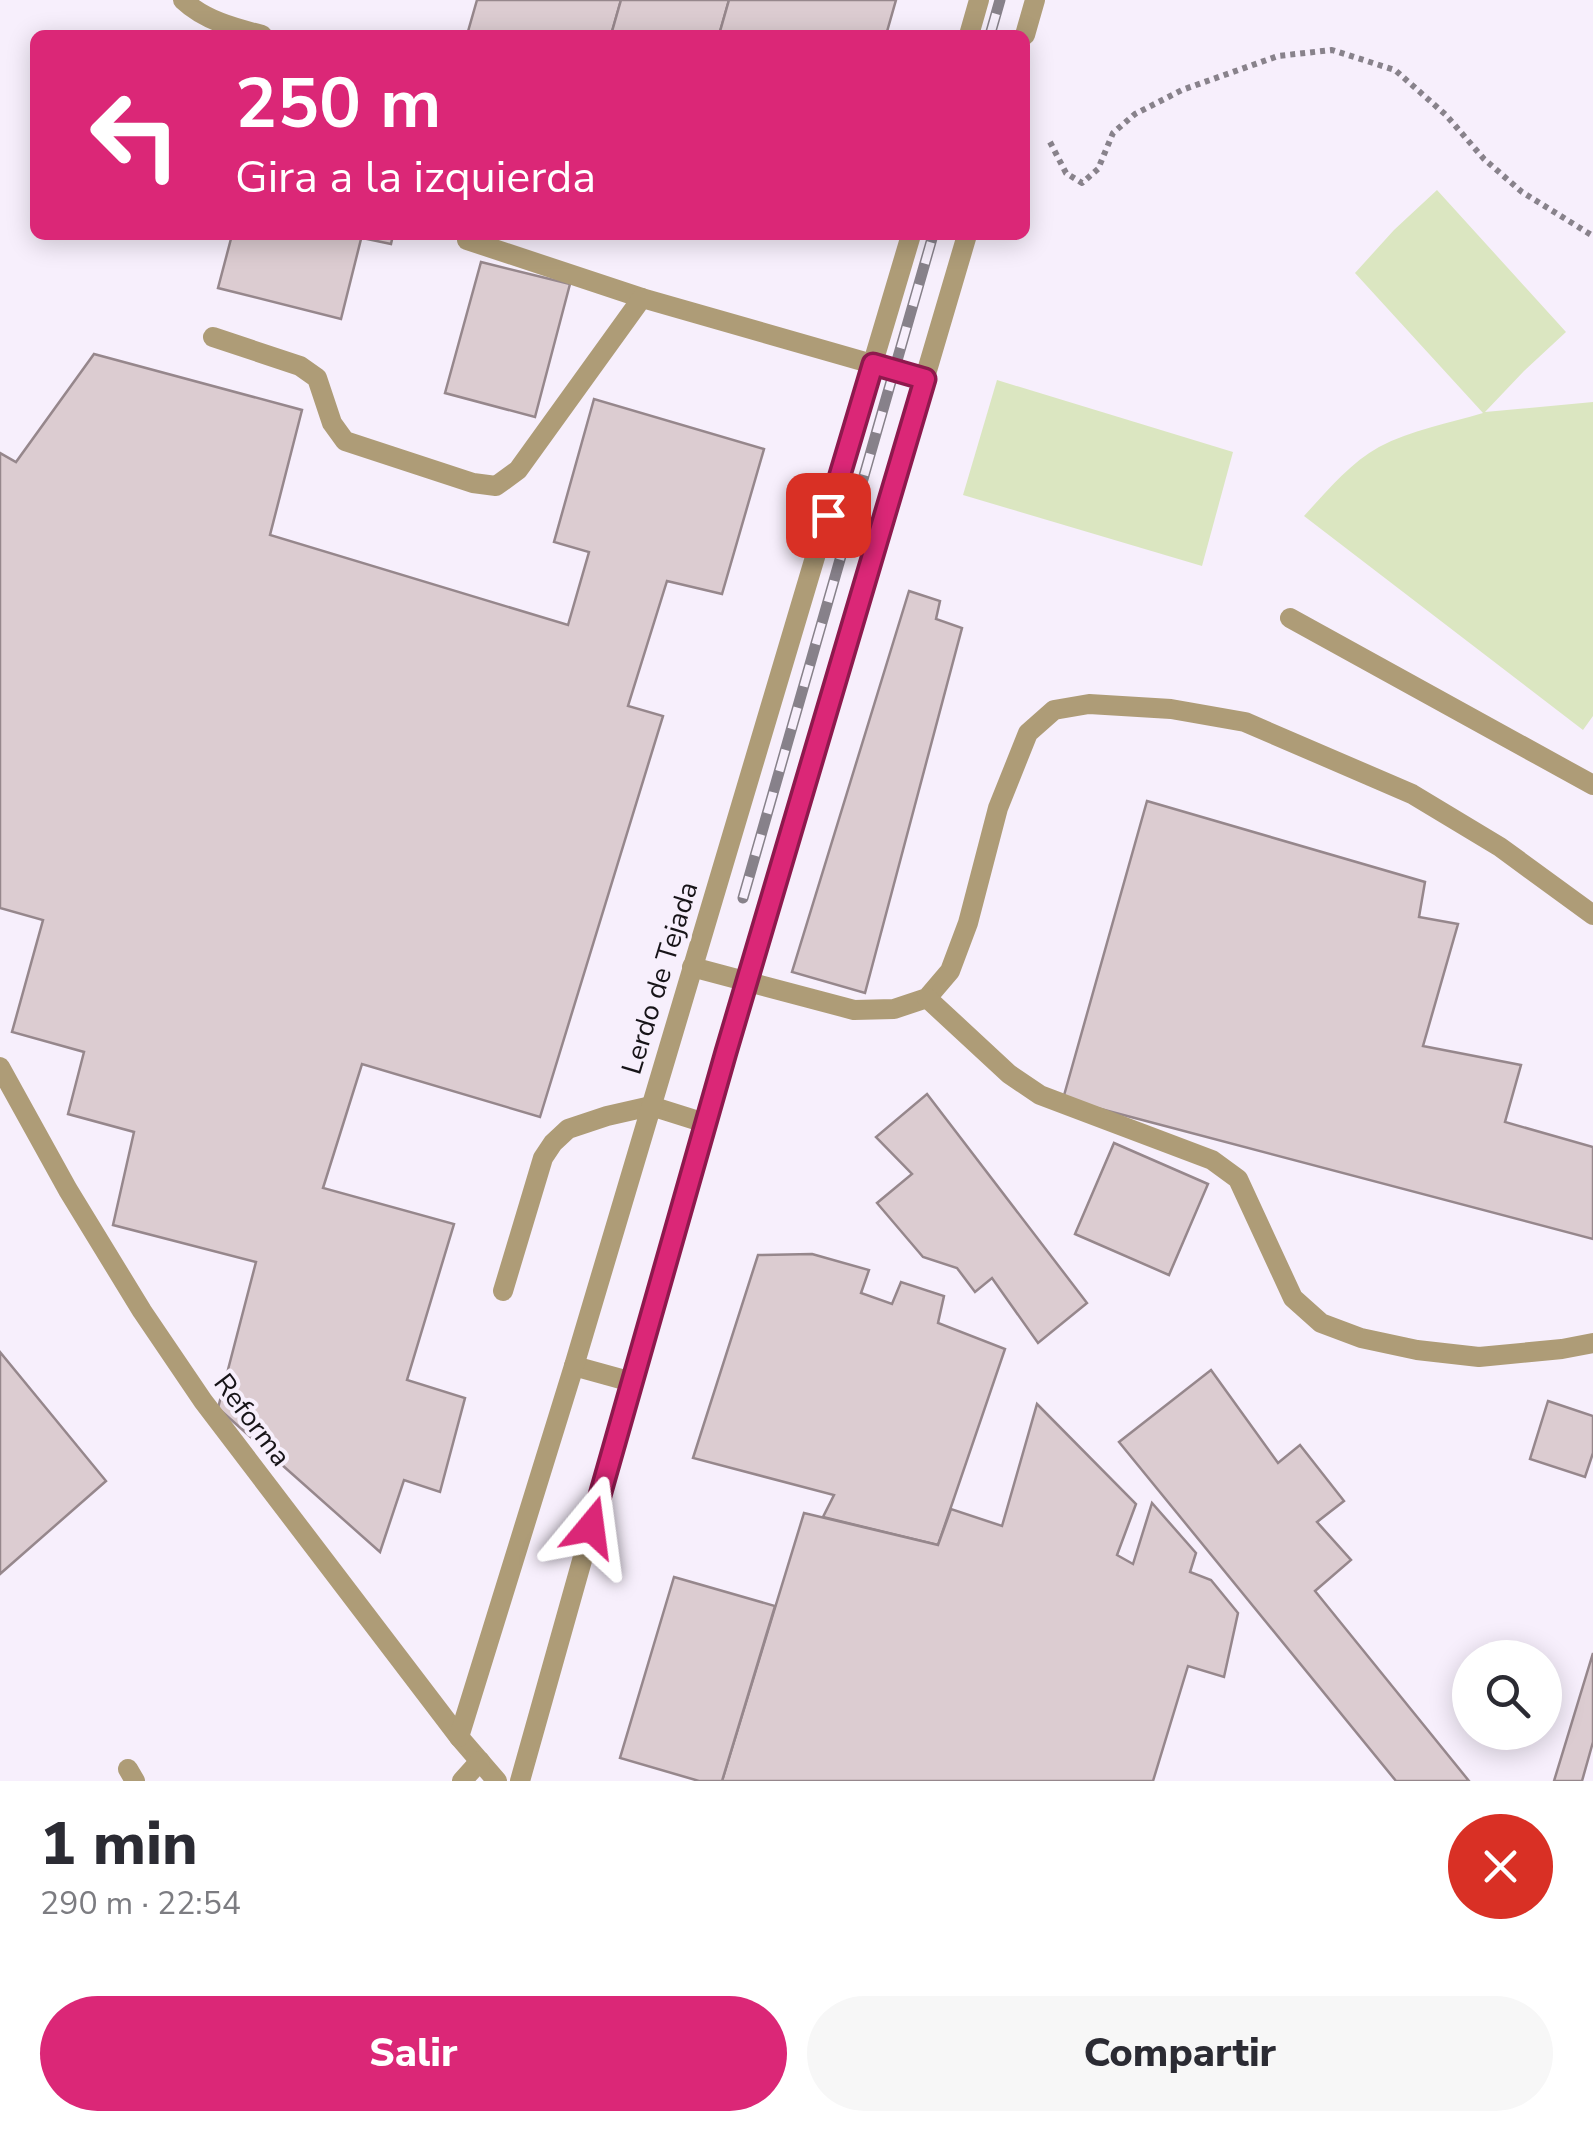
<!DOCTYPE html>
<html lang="es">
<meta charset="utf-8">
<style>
:root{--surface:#fff;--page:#f7f7f7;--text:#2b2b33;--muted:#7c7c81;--accent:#db2777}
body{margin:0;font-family:"Nunito Sans",sans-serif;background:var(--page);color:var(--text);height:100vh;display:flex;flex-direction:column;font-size:38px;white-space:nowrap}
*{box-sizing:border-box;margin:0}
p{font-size:32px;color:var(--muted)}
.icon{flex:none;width:55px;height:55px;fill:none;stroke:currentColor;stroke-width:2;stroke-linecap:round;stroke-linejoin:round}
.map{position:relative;height:1781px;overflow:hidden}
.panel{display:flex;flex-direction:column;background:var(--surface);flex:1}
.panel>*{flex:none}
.guide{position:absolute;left:30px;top:30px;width:1000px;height:210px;border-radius:15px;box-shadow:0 5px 25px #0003;background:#db2777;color:#fff;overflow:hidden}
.controls{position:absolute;left:1452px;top:1640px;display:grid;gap:20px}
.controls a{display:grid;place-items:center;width:110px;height:110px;border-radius:50%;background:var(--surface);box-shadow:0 5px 25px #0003;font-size:50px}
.pin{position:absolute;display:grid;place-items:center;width:85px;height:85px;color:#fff;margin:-42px;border-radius:20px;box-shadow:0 5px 15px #0006}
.me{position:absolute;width:110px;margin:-55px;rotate:16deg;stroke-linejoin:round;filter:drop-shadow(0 0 8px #0008)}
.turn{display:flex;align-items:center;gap:35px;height:210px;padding:0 40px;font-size:45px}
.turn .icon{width:130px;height:130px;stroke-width:2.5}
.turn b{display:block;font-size:70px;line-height:85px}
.round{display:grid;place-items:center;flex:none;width:105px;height:105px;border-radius:52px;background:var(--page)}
.summary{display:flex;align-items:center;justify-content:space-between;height:170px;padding:0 40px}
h1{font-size:60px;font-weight:800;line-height:75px}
.cta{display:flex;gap:20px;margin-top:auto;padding:20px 40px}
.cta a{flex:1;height:115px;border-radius:60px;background:var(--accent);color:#fff;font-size:40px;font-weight:800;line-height:115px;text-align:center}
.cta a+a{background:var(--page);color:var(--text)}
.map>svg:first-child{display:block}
</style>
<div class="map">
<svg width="1593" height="1781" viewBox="0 0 1593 1781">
<rect width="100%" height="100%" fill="#f7effc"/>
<g fill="#dbe6c1">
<path d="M 1437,190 L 1566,332 L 1524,371 L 1485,412 L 1593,402 L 1593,716 L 1583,730 L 1304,516 C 1326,492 1350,463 1379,447 C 1411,430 1449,423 1483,413 L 1355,273 L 1394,230 Z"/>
<polygon points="997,380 1233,452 1202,566 963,495"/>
</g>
<g fill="#dcccd1" stroke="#96878c" stroke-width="2.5">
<polygon points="477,0 621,0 611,35 467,35"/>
<polygon points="621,0 729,0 719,35 611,35"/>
<polygon points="729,0 896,0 886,35 719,35"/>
<polygon points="232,235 347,235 361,239 341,319 218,288"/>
<polygon points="348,235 393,235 391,244"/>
<polygon points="481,262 570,284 535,417 445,393"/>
<polygon points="94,354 302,410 270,535 568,625 589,552 554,542 594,399 764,449 722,594 667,581 628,706 663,716 540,1117 362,1064 323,1188 454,1224 407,1380 465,1398 440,1492 404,1480 380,1552 218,1408 256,1262 113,1225 134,1132 68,1114 84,1052 12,1032 43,920 0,908 0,453 16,462"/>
<polygon points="909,591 940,601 936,619 962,628 865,993 792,972"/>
<polygon points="1147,801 1425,882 1419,917 1458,924 1423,1046 1521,1065 1505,1122 1593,1147 1593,1239 1063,1099"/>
<polygon points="927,1094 1087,1303 1038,1343 992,1278 975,1292 957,1268 923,1257 877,1203 912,1174 876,1137"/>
<polygon points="1114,1143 1208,1184 1169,1275 1075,1234"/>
<polygon points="812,1254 869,1270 861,1293 892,1304 901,1282 944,1296 938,1323 1005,1349 938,1545 823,1517 834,1495 693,1458 758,1255"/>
<polygon points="0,1352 106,1481 0,1574"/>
<polygon points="1211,1370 1278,1463 1300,1445 1344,1501 1317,1522 1351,1560 1315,1591 1469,1781 1396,1781 1119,1442"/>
<polygon points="1548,1401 1593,1416 1593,1453 1585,1477 1530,1459"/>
<polygon points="1037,1404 1136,1504 1117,1555 1133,1564 1152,1503 1196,1553 1190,1572 1211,1580 1238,1613 1224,1677 1188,1666 1153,1781 722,1781 804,1513 938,1545 951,1509 1002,1526"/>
<polygon points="674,1577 775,1606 722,1781 699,1781 620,1758"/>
<polygon points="1593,1653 1593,1742 1582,1781 1554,1781"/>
</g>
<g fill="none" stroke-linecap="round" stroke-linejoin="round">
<polyline stroke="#88828b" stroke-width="6" stroke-dasharray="5 5" stroke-linecap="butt" points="1050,142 1066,173 1082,183 1098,169 1113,133 1135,114 1182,90 1278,56 1332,50 1395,70 1446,115 1484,159 1522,192 1593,236"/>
<g stroke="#ae9c77" stroke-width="20">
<path d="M 183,0 C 204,20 234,28 262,35"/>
<polyline points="969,35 979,0"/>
<polyline points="1025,35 1035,0"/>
<polyline points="467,240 642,298"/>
<polyline points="213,337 300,366 317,378 332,423 345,441 473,483 496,486 518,470 642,298 925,379"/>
<polyline points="1290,618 1593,785"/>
<polyline points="692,967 854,1010 894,1009 927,998 950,971 968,923 998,808 1028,733 1054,710 1089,704 1171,709 1245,722 1412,794 1500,847 1593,915"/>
<polyline points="927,998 1009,1074 1040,1095 1212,1160 1238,1179 1293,1298 1321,1323 1361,1338 1417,1350 1479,1357 1562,1349 1593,1343"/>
<polyline points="0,1067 68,1190 142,1311 203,1401 459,1737 497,1781"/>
<polyline points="503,1291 543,1158 553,1143 568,1129 607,1116 651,1106 705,1123"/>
<polyline points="574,1366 632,1382"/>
<polyline points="459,1737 574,1366 911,235"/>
<polyline points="128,1769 135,1781"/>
<polyline points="462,1781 480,1761"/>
<polyline points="520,1781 705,1123 967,235"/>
</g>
<defs>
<g id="rail">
<polyline points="990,35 1000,0"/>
<polyline points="743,898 933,235"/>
</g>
</defs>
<use href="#rail" stroke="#87818a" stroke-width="11"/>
<use href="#rail" stroke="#f7effc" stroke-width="8" stroke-dasharray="22" stroke-linecap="butt"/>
</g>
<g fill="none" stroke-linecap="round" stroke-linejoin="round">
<defs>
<polyline id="route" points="591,1527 726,1052 925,379 873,364 828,515"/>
</defs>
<use href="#route" stroke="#8e194d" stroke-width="25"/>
<use href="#route" stroke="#db2777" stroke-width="18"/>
</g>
<g text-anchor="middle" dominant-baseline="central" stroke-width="8" stroke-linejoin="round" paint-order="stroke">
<g font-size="28" fill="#171418" stroke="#f7effc">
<text transform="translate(660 978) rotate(-73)">Lerdo de Tejada</text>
<text transform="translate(252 1420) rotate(53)">Reforma</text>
</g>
</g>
</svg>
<div class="controls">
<a><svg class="icon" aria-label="search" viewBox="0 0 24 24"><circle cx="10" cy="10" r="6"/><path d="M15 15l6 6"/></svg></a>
</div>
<div class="pin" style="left:828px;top:515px;background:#d93025"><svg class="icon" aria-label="arrive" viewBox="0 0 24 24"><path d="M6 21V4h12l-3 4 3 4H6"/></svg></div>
<svg class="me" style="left:591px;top:1527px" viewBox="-20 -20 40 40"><path d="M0-17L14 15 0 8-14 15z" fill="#db2777" stroke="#fff" stroke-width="4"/></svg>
<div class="guide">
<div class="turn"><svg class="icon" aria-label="left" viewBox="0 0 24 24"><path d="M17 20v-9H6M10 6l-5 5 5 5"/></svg><div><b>250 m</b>Gira a la izquierda</div></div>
</div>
</div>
<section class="panel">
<div class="summary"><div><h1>1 min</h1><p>290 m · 22:54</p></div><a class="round" style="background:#d93025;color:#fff"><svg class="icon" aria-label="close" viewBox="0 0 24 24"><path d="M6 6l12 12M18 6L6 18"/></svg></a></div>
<div class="cta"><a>Salir</a><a>Compartir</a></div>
</section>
